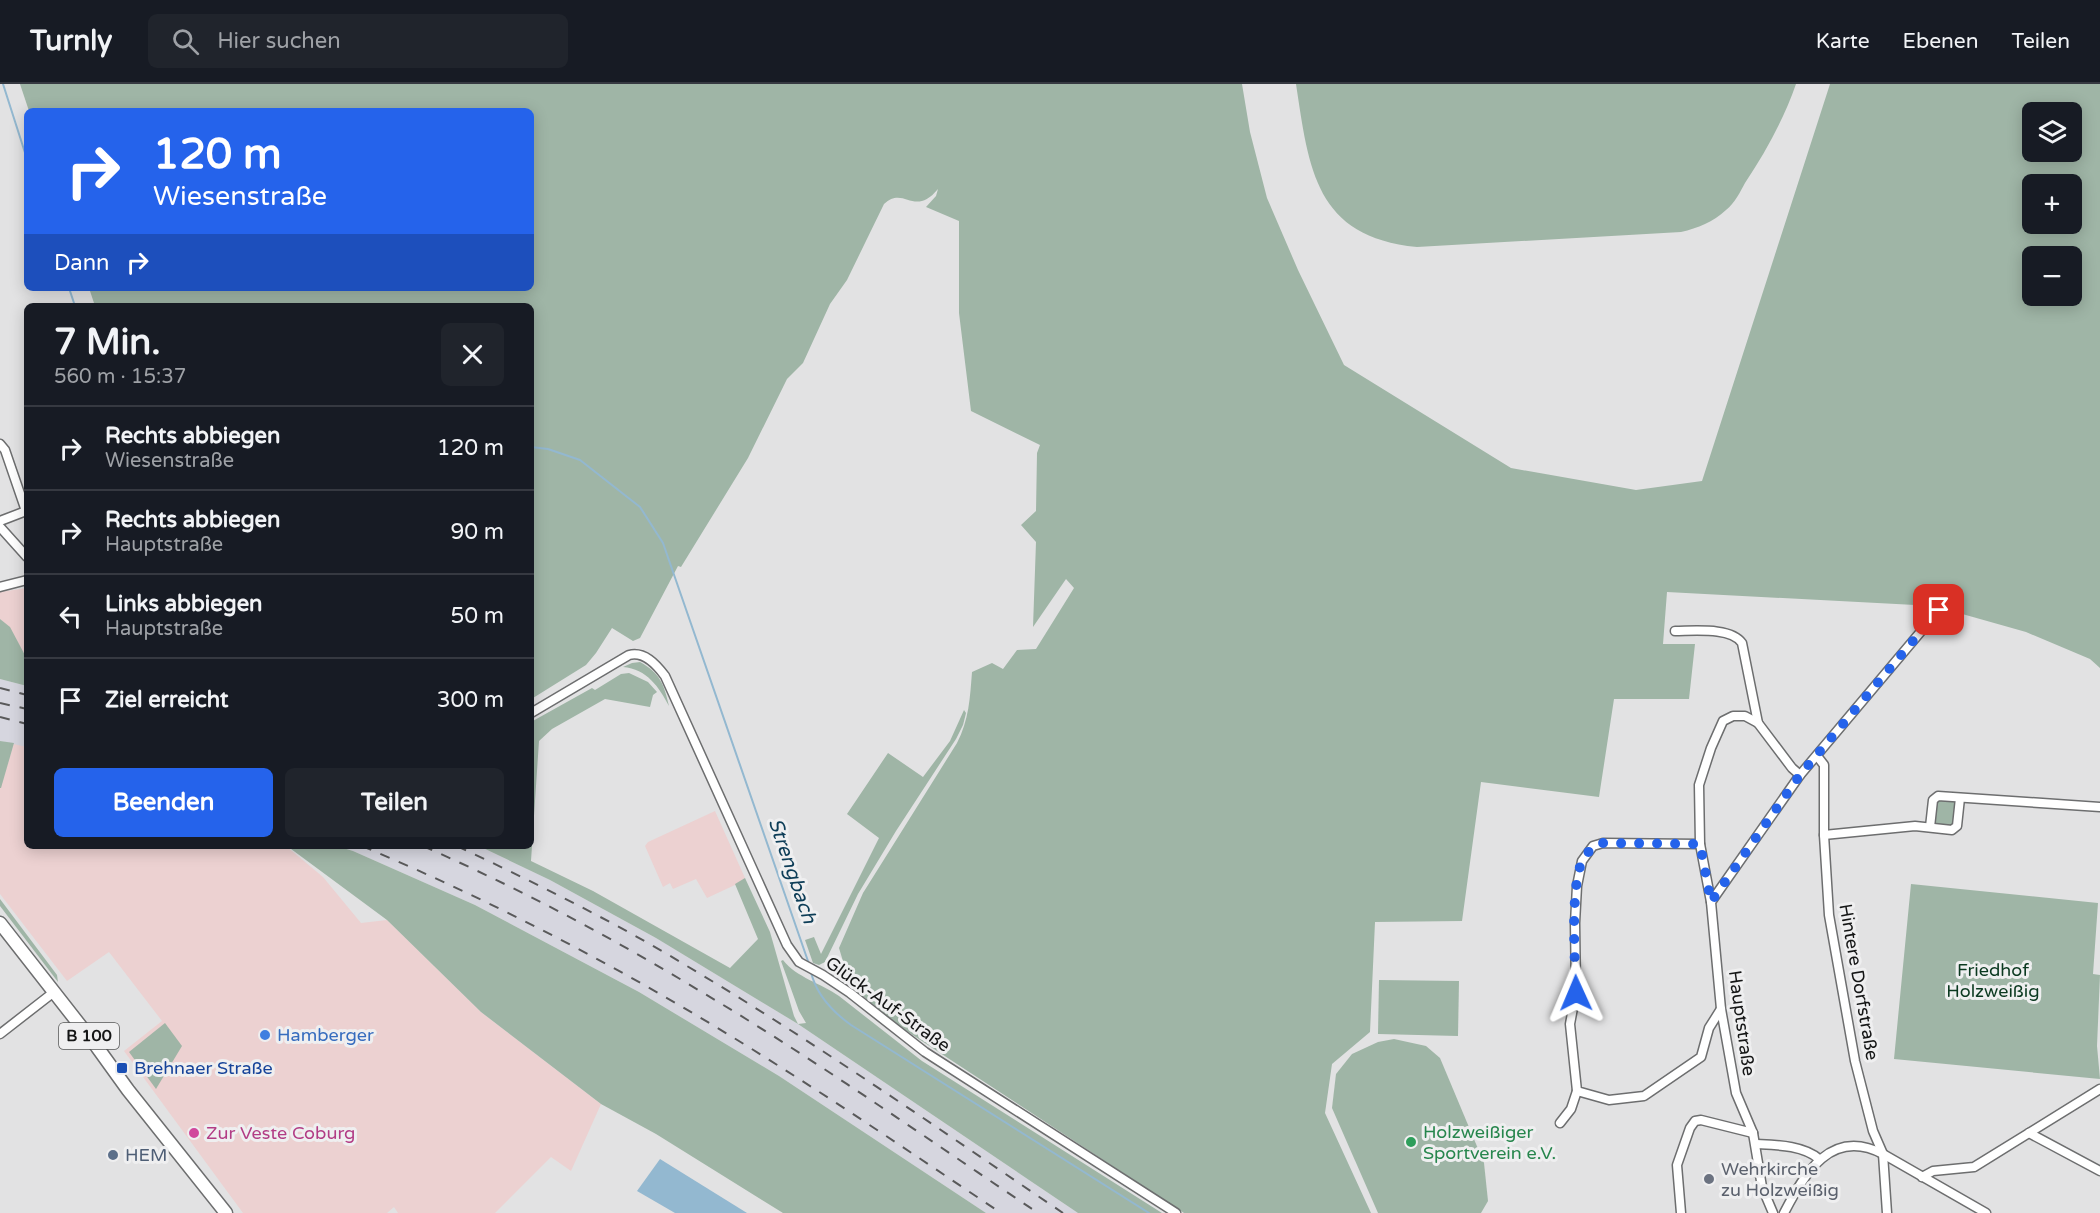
<!DOCTYPE html>
<html lang="de">
<meta charset="utf-8">
<style>
:root{--surface:#171b24;--page:#20242c;--text:#f1f3f6;--muted:#9ea1a6;--line:#363941;--accent:#2563eb}
body{margin:0;font-family:"Varela Round",sans-serif;background:var(--page);color:var(--text);height:100vh;display:flex;flex-direction:column;font-size:22px;white-space:nowrap}
*{box-sizing:border-box;margin:0}
p{font-size:20px;color:var(--muted)}
.icon{flex:none;width:33px;height:33px;fill:none;stroke:currentColor;stroke-width:2;stroke-linecap:round;stroke-linejoin:round}
.map{position:relative;flex:1;overflow:hidden}
.side{position:absolute;left:24px;top:219px;width:510px;height:546px;display:flex;flex-direction:column;background:var(--surface);border-radius:9px;box-shadow:0 3px 15px #0003}
.side>*{flex:none}
.hud{position:absolute;left:24px;top:24px;width:510px;height:183px;border-radius:9px;box-shadow:0 3px 15px #0003;background:#2563eb;color:#fff;overflow:hidden}
.buttons{position:absolute;left:2022px;top:18px;display:grid;gap:12px}
.buttons a{display:grid;place-items:center;width:60px;height:60px;border-radius:9px;background:var(--surface);box-shadow:0 3px 15px #0003;font-size:30px}
.pin{position:absolute;display:grid;place-items:center;width:51px;height:51px;color:#fff;margin:-26px;border-radius:12px;box-shadow:0 3px 9px #0006}
.me{position:absolute;width:66px;margin:-33px;rotate:359deg;stroke-linejoin:round;filter:drop-shadow(0 0 4px #0008)}
.turn{display:flex;align-items:center;gap:21px;height:126px;padding:0 30px;font-size:27px}
.turn .icon{width:78px;height:78px;stroke-width:2.5}
.turn b{display:block;font-size:42px;line-height:51px}
.then{display:flex;align-items:center;height:57px;padding:0 30px;background:#0003;gap:12px;font-size:22px}
.round{display:grid;place-items:center;flex:none;width:63px;height:63px;border-radius:9px;background:var(--page)}
.summary{display:flex;align-items:center;justify-content:space-between;height:102px;padding:0 30px}
h1{font-size:36px;font-weight:800;line-height:45px}
.primary-button{display:flex;gap:12px;margin-top:auto;padding:12px 30px}
.primary-button a{flex:1;height:69px;border-radius:9px;background:var(--accent);color:#fff;font-size:24px;font-weight:800;line-height:69px;text-align:center}
.primary-button a+a{background:var(--page);color:var(--text)}
ul{padding:0;list-style:none}
li{display:flex;align-items:center;gap:18px;height:84px;padding:0 30px;border-top:2px solid var(--line)}
li div{flex:1}
li b{display:block;font-size:22px}
li em{font-style:normal}
header{display:flex;align-items:center;gap:36px;box-sizing:border-box;height:84px;padding:0 30px;background:var(--surface);border-bottom:2px solid var(--line)}
header strong{font-size:28px}
nav{display:flex;gap:33px;margin-inline-start:auto;font-size:21px}
.search{width:420px;height:54px;background:var(--page);display:flex;align-items:center;gap:15px;box-sizing:border-box;padding:0 21px;border-radius:9px;color:var(--muted);font-size:22px}
.map>svg:first-child{display:block}
</style>
<header>
<strong>Turnly</strong>
<div class="search"><svg class="icon" aria-label="search" viewBox="0 0 24 24"><circle cx="10" cy="10" r="6"/><path d="M15 15l6 6"/></svg>Hier suchen</div>
<nav><a>Karte</a><a>Ebenen</a><a>Teilen</a></nav>
</header>
<div class="map">
<svg width="2100" height="1129" viewBox="0 0 2100 1129">
<rect width="100%" height="100%" fill="#e2e2e3"/>
<g fill="#ecd1d1">
<polygon points="27,504 27,575 10,544 0,535 0,508"/>
<polygon points="14,659 27,663 27,762 286,762 323,793 361,839 387,836 481,928 601,1020 571,1087 551,1073 495,1129 398,1129 394,1123 387,1129 243,1129 124,967 162,937 109,868 67,897 0,810 0,704"/>
<polygon points="715,727 745,794 735,801 707,814 696,795 673,805 670,799 663,803 645,762 648,758"/>
</g>
<g fill="#d6d6df">
<polygon points="0,595 27,602 27,663 0,657"/>
<polygon points="337,762 479,762 550,796 656,854 798,940 1078,1129 986,1129 779,992 639,908 475,821 353,767"/>
</g>
<g fill="#9fb5a6" fill-rule="evenodd">
<path d="M 20,0 L 1242,0 L 1250,48 L 1267,114 L 1298,186 L 1344,281 L 1511,384 L 1636,406 L 1702,397 L 1830,0 L 2100,0 L 2100,584 L 2090,575 L 2026,548 L 1934,522 L 1667,508 L 1663,560 L 1695,560 L 1689,615 L 1614,615 L 1599,713 L 1481,698 L 1462,837 L 1375,838 L 1370,948 L 1332,980 L 1325,1029 L 1371,1129 L 1184,1129 L 902,944 L 854,905 L 845,884 L 839,864 L 863,809 L 957,659 C 969,636 970,614 972,588 L 992,579 L 1003,585 L 1017,566 L 1036,565 L 1074,504 L 1066,495 L 1033,543 L 1036,458 L 1021,441 L 1036,427 L 1037,369 L 1040,361 L 971,327 L 959,229 L 959,137 L 926,123 L 936,112 L 938,105 C 914,134 904,101 884,120 L 847,196 L 830,220 L 803,279 L 787,295 L 748,374 L 681,483 L 678,482 L 640,554 L 633,557 L 612,544 L 596,569 L 586,581 L 533,614 L 531,608 L 531,222 L 95,222 L 89,204 L 531,204 L 531,27 L 29,27 ZM 2032,28 L 2072,28 L 2072,68 L 2032,68 ZM 2032,100 L 2072,100 L 2072,140 L 2032,140 ZM 2032,172 L 2072,172 L 2072,212 L 2032,212 Z"/>
<path d="M 1296,0 L 1796,0 C 1784,35 1765,69 1745,99 C 1740,108 1735,119 1726,126 C 1713,138 1698,144 1681,148 L 1417,163 C 1315,153 1309,85 1296,0 Z"/>
<polygon points="0,535 10,543 27,575 27,602 0,595"/>
<path d="M 640,578 C 660,589 664,600 669,622 C 659,603 647,585 623,583 L 632,579 Z"/>
<path d="M 629,589 L 648,598 L 657,608 L 653,611 L 650,623 L 605,615 L 552,645 L 539,657 L 531,777 L 593,807 L 730,884 L 758,855 L 735,800 L 745,794 L 770,848 L 794,932 L 798,940 L 806,939 L 799,927 L 781,877 L 783,876 C 797,894 821,899 839,912 L 922,977 L 1162,1129 L 1078,1129 L 798,940 L 656,854 L 550,796 L 479,762 L 531,762 L 531,638 L 592,604 L 595,606 L 621,590 Z"/>
<polygon points="964,626 966,629 963,641 956,655 896,747 858,810 825,878 819,881 813,879 805,856 814,853 821,870 879,754 847,730 888,669 923,693 950,657"/>
<polygon points="0,657 14,659 1,704 0,704"/>
<polygon points="1935,716 1957,717 1953,741 1950,743 1932,741"/>
<polygon points="287,762 337,762 353,767 475,821 639,908 779,992 986,1129 783,1129 656,1050 601,1020 481,928 387,836"/>
<polygon points="1911,800 2098,819 2093,890 2100,891 2097,962 2100,995 1894,975"/>
<polygon points="0,815 57,891 58,898 0,822"/>
<polygon points="1379,896 1459,897 1458,952 1378,950"/>
<polygon points="165,939 182,962 156,1005 129,968"/>
<polygon points="1394,955 1426,962 1440,974 1484,1079 1488,1117 1481,1129 1378,1129 1332,1024 1336,990 1352,970 1378,958"/>
</g>
<polygon fill="#93b8d0" points="660,1075 747,1129 675,1129 637,1107"/>
<g fill="none" stroke-linecap="round" stroke-linejoin="round">
<g stroke="#93b8d0" stroke-width="2">
<polyline points="3,0 27,75"/>
<polyline points="69,204 75,222"/>
<polyline points="531,363 548,365 580,376 640,423 663,459 809,880"/>
<path d="M 811,888 C 816,910 833,928 851,941 L 1149,1129"/>
</g>
<defs>
<g id="minor">
<polyline points="0,360 5,366 26,427 0,437"/>
<polyline points="0,443 27,473"/>
<polyline points="0,503 27,496"/>
<path d="M 1675,547 C 1694,547 1731,543 1742,559 L 1758,639 L 1792,684 L 1800,691"/>
<path d="M 531,629 L 629,571 C 644,567 656,580 665,592 L 787,861 L 799,878 L 823,891 L 850,909 L 925,968 L 1176,1129"/>
<polyline points="1817,672 1824,681 1824,751 1829,831 1855,977 1873,1047 1883,1070 1887,1129"/>
<polyline points="1930,743 1933,716 1938,712 2100,723"/>
<polyline points="1824,751 1915,742 1952,746 1957,742 1960,714"/>
<polyline points="1700,760 1603,759 1593,762 1582,777 1577,802 1575,839 1576,908 1570,940 1577,1007 1609,1016 1644,1012 1701,973 1709,944 1721,925"/>
<polyline points="1711,818 1700,760 1699,701 1711,664 1723,637 1733,632 1745,632 1758,639"/>
<polyline points="0,950 54,908"/>
<polyline points="1560,1039 1571,1025 1577,1007"/>
<polyline points="2029,1049 2100,1087"/>
<path d="M 1756,1060 C 1775,1061 1803,1061 1819,1075"/>
<polyline points="1922,1093 1933,1087 1974,1083 2100,1005"/>
<polyline points="1681,1129 1677,1081 1690,1044 1695,1037 1701,1036 1753,1049"/>
<polyline points="1773,1129 1762,1103 1753,1049 1736,1009 1721,925 1711,818 1800,691 1939,526"/>
<path d="M 1784,1129 C 1805,1089 1831,1043 1883,1070 L 1986,1129"/>
</g>
<polyline id="primary" points="0,839 97,963 128,1006 226,1129"/>
</defs>
<use href="#minor" stroke="#6d6e6f" stroke-width="11"/>
<use href="#primary" stroke="#6d6e6f" stroke-width="15"/>
<use href="#minor" stroke="#fff" stroke-width="8"/>
<use href="#primary" stroke="#fff" stroke-width="12"/>
<g stroke="#59595a" stroke-width="2" stroke-dasharray="10 10" stroke-linecap="butt">
<polyline points="0,604 27,611"/>
<polyline points="0,619 27,625"/>
<polyline points="0,633 27,640"/>
<path d="M 362,762 C 464,805 564,855 660,910 C 777,977 889,1054 1001,1129"/>
<path d="M 423,762 C 518,804 611,853 700,907 C 816,976 926,1054 1038,1129"/>
<path d="M 457,762 C 535,799 613,837 687,882 C 816,959 939,1045 1063,1129"/>
</g>
</g>
<g fill="none" stroke-linecap="round" stroke-linejoin="round">
<path stroke="#2563eb" stroke-width="10" stroke-dasharray="0 18" d="M 1576,909 C 1575,875 1570,806 1582,777 C 1584,772 1590,767 1593,762 L 1603,759 L 1700,760 L 1711,818 L 1800,691 L 1939,526"/>
</g>
<circle fill="#3f7fe0" stroke="#efeff0" stroke-width="2" cx="265" cy="951" r="6"/>
<rect fill="#1a4fb4" stroke="#efeff0" stroke-width="2" x="116" y="978" width="12" height="12" rx="3"/>
<circle fill="#d1479c" stroke="#efeff0" stroke-width="2" cx="194" cy="1049" r="6"/>
<circle fill="#2e9e5b" stroke="#efeff0" stroke-width="2" cx="1411" cy="1058" r="6"/>
<circle fill="#5c6f8a" stroke="#efeff0" stroke-width="2" cx="113" cy="1071" r="6"/>
<circle fill="#6b7280" stroke="#efeff0" stroke-width="2" cx="1709" cy="1095" r="6"/>
<g text-anchor="middle" dominant-baseline="central" stroke-width="6" stroke-linejoin="round" paint-order="stroke">
<rect fill="#efeff0" stroke="#565757" stroke-width="1.5" x="59" y="939" width="60" height="26" rx="4.5"/>
<g font-size="16" font-weight="bold" fill="#151616">
<text x="89" y="952">B 100</text>
</g>
<g font-size="18" fill="#0b3920" stroke="#efeff0">
<text x="1993" y="886">Friedhof<tspan x="1993" dy="21">Holzweißig</tspan></text>
</g>
<g font-size="18" fill="#151616" stroke="#efeff0">
<text transform="translate(1859 898) rotate(80)">Hintere Dorfstraße</text>
<text transform="translate(888 920) rotate(36)">Glück-Auf-Straße</text>
<text transform="translate(1742 939) rotate(82)">Hauptstraße</text>
</g>
<g font-size="18" fill="#366cbe" stroke="#efeff0" text-anchor="start">
<text x="277" y="951">Hamberger</text>
</g>
<g font-size="18" fill="#164399" stroke="#efeff0" text-anchor="start">
<text x="134" y="984">Brehnaer Straße</text>
</g>
<g font-size="18" fill="#27864d" stroke="#efeff0" text-anchor="start">
<text x="1423" y="1048">Holzweißiger<tspan x="1423" dy="21">Sportverein e.V.</tspan></text>
</g>
<g font-size="18" fill="#b23c85" stroke="#efeff0" text-anchor="start">
<text x="206" y="1049">Zur Veste Coburg</text>
</g>
<g font-size="18" fill="#4e5e75" stroke="#efeff0" text-anchor="start">
<text x="125" y="1071">HEM</text>
</g>
<g font-size="18" fill="#5b616d" stroke="#efeff0" text-anchor="start">
<text x="1721" y="1085">Wehrkirche<tspan x="1721" dy="21">zu Holzweißig</tspan></text>
</g>
<g font-size="20" font-style="italic" fill="#0d3d57" stroke="#efeff0">
<text transform="translate(792 787) rotate(71)">Strengbach</text>
</g>
</g>
</svg>
<div class="buttons">
<a><svg class="icon" aria-label="layers" viewBox="0 0 24 24"><path d="M12 4l9 5-9 5-9-5zM3 14l9 5 9-5"/></svg></a>
<a>+</a>
<a>−</a>
</div>
<div class="pin" style="left:1939px;top:526px;background:#d93025"><svg class="icon" aria-label="arrive" viewBox="0 0 24 24"><path d="M6 21V4h12l-3 4 3 4H6"/></svg></div>
<svg class="me" style="left:1576px;top:909px" viewBox="-20 -20 40 40"><path d="M0-17L14 15 0 8-14 15z" fill="#2563eb" stroke="#fff" stroke-width="4"/></svg>
<div class="hud">
<div class="turn"><svg class="icon" aria-label="right" viewBox="0 0 24 24"><path d="M7 20v-9h11M14 6l5 5-5 5"/></svg><div><b>120 m</b>Wiesenstraße</div></div>
<div class="then">Dann<svg class="icon" aria-label="right" viewBox="0 0 24 24"><path d="M7 20v-9h11M14 6l5 5-5 5"/></svg></div>
</div>
<section class="side">
<div class="summary"><div><h1>7 Min.</h1><p>560 m · 15:37</p></div><a class="round"><svg class="icon" aria-label="close" viewBox="0 0 24 24"><path d="M6 6l12 12M18 6L6 18"/></svg></a></div>
<ul>
<li><svg class="icon" aria-label="right" viewBox="0 0 24 24"><path d="M7 20v-9h11M14 6l5 5-5 5"/></svg><div><b>Rechts abbiegen</b><p>Wiesenstraße</p></div><em>120 m</em></li>
<li><svg class="icon" aria-label="right" viewBox="0 0 24 24"><path d="M7 20v-9h11M14 6l5 5-5 5"/></svg><div><b>Rechts abbiegen</b><p>Hauptstraße</p></div><em>90 m</em></li>
<li><svg class="icon" aria-label="left" viewBox="0 0 24 24"><path d="M17 20v-9H6M10 6l-5 5 5 5"/></svg><div><b>Links abbiegen</b><p>Hauptstraße</p></div><em>50 m</em></li>
<li><svg class="icon" aria-label="arrive" viewBox="0 0 24 24"><path d="M6 21V4h12l-3 4 3 4H6"/></svg><div><b>Ziel erreicht</b></div><em>300 m</em></li>
</ul>
<div class="primary-button"><a>Beenden</a><a>Teilen</a></div>
</section>
</div>
